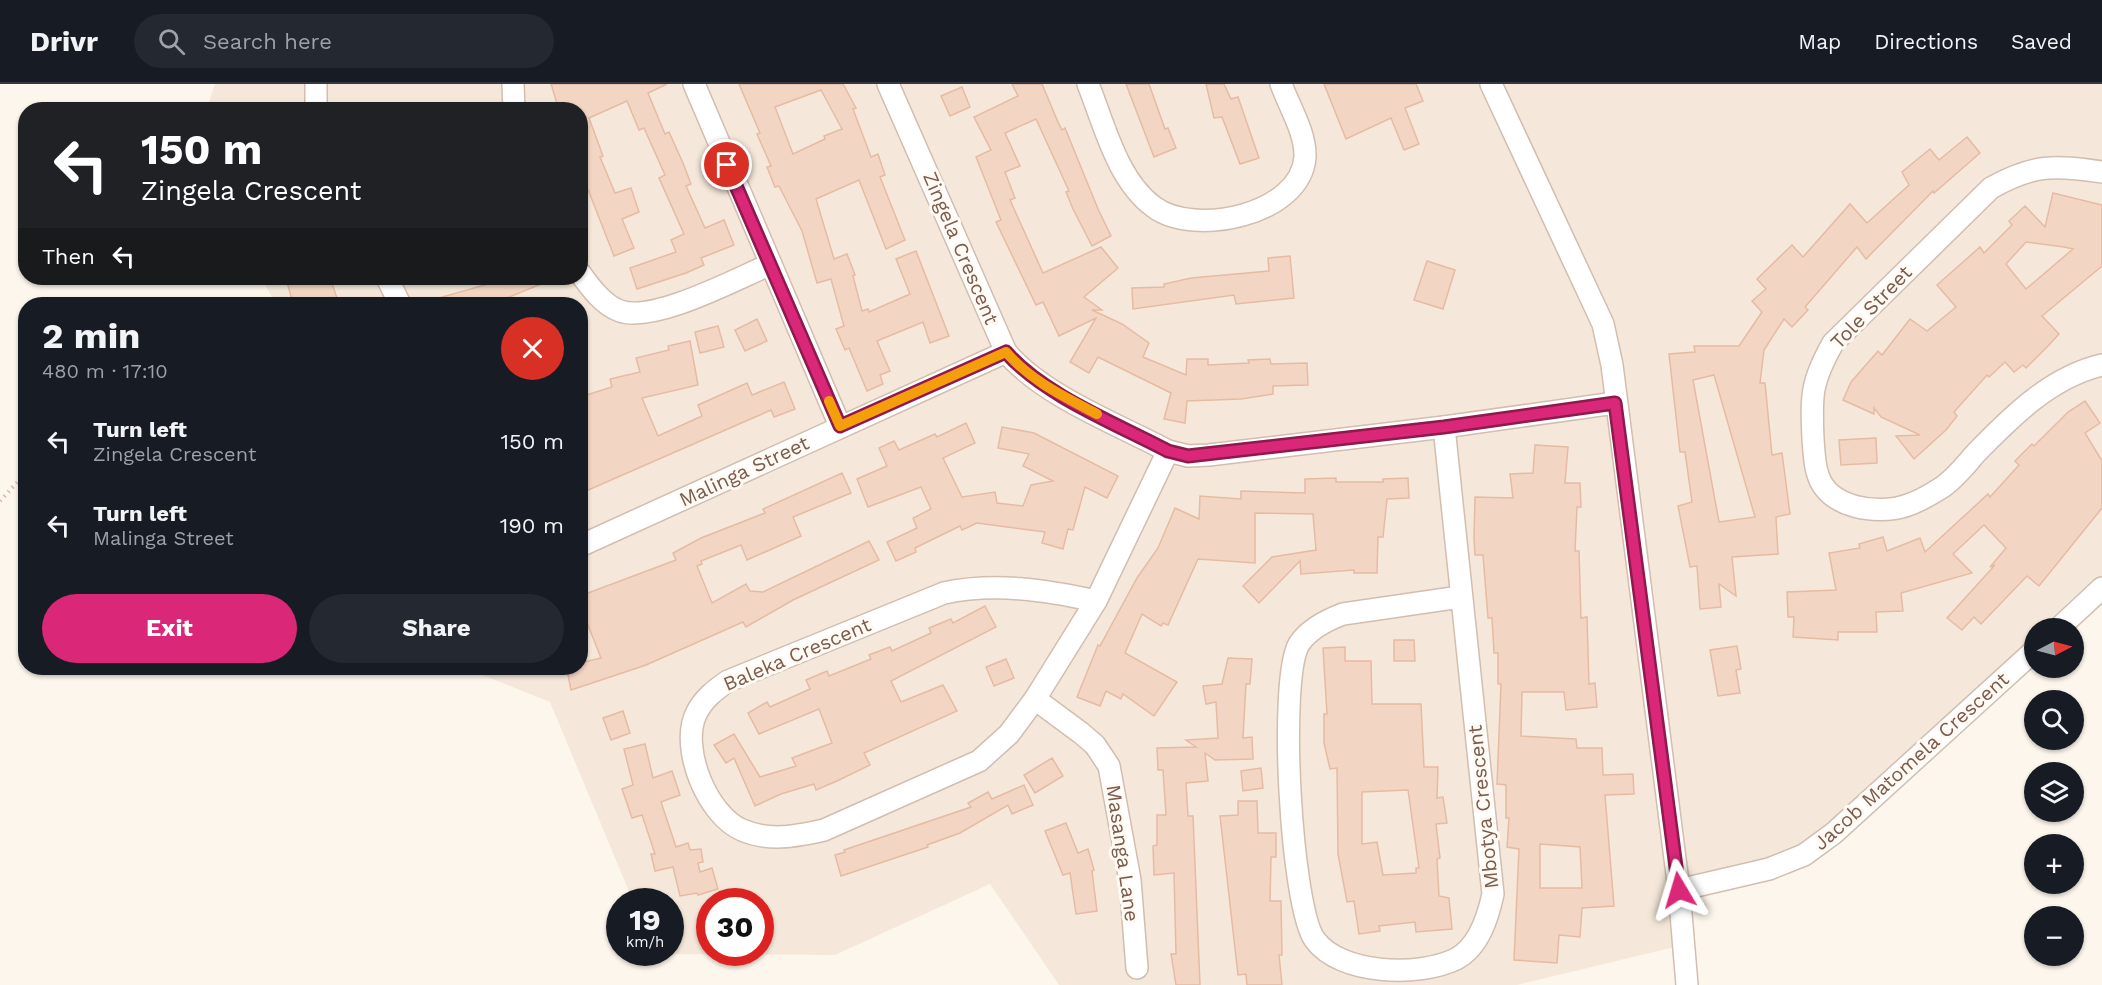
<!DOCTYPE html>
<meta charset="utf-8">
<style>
:root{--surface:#171b24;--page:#242831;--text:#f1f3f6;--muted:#9ea1a6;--line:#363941;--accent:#db2777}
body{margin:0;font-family:"Work Sans",sans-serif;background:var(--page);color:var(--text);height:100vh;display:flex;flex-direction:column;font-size:22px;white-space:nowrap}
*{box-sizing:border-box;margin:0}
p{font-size:20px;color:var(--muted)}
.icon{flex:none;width:33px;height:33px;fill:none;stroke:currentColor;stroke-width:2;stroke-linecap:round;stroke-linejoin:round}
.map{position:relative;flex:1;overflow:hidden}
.drawer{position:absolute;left:18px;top:213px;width:570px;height:378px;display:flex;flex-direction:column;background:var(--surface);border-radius:24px;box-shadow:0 2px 4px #0004}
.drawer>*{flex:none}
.guide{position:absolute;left:18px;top:18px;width:570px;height:183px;border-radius:24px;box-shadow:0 2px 4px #0004;background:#202124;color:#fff;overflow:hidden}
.needle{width:39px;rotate:84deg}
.tools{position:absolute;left:2024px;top:534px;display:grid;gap:12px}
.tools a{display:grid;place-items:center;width:60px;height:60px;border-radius:50%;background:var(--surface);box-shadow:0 2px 4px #0004;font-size:30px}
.speed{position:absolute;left:606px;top:804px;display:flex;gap:12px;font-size:30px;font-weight:700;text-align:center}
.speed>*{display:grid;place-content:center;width:78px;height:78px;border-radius:50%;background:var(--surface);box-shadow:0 2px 4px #0004;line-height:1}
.speed small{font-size:15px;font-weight:400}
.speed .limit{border:9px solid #d22;background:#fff;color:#111}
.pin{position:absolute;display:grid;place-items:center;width:51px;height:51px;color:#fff;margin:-26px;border:3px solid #fff;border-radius:50%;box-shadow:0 2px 6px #0007}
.me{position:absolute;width:66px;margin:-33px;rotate:353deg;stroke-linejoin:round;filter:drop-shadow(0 0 4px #0008)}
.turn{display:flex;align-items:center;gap:21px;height:126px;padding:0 24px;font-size:27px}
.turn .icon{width:78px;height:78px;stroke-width:2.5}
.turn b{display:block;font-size:42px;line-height:51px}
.then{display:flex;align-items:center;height:57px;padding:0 24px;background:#0003;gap:12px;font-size:22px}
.round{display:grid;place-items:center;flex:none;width:63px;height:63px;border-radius:32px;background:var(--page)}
.headline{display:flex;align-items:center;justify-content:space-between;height:102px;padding:0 24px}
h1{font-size:36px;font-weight:700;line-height:45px}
.button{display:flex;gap:12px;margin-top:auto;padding:12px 24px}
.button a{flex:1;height:69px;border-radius:36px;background:var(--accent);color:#fff;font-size:24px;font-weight:700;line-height:69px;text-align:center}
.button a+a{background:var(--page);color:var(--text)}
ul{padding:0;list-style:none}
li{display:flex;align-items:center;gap:18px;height:84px;padding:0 24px}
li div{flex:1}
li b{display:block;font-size:22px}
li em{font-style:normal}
header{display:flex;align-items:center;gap:36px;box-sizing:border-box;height:84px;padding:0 30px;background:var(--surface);border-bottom:2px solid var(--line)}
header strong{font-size:28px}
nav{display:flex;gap:33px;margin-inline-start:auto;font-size:21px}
.search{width:420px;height:54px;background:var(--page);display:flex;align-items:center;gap:15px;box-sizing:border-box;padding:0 21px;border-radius:33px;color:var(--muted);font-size:22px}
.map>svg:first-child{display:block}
</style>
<header>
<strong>Drivr</strong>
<div class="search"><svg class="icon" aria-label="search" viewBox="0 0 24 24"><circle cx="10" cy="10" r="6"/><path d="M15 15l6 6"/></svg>Search here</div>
<nav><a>Map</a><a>Directions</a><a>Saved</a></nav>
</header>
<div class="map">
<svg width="2102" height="901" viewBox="0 0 2102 901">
<rect width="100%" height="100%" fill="#fdf6ec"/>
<path fill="#f5e8da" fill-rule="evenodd" d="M 215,0 L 2102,0 L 2102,504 L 2059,544 L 2034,544 L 2034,567 L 1804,771 L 1679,806 L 1683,861 L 1517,901 L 1059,901 L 990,800 L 835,871 L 655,870 L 670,868 L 670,818 L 633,817 L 550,618 L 465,584 L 580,584 L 580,220 L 276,220 L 261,194 L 580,194 L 580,26 L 206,26 ZM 710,818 L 760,818 L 760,868 L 710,868 Z"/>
<g fill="#f3d5c3" stroke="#e6bba3" stroke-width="1.5" fill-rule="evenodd">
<polygon points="551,0 667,0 648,9 665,50 669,48 683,79 691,100 686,102 705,144 724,136 734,161 701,174 704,181 686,189 637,205 630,184 676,168 671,156 684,150 659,94 665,91 644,44 639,46 627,17 589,34 603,72 600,73 615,109 631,104 639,128 622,135 634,164 614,172 582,90 586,89 580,80 580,26 559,26"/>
<path d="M 739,0 L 843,0 L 856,24 L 853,25 L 871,73 L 878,70 L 885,91 L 880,93 L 905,156 L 886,165 L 859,96 L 816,115 L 834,175 L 847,170 L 855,191 L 853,192 L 862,227 L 868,225 L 869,228 L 910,210 L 896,175 L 916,167 L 949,252 L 930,259 L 923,238 L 877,257 L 890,287 L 880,291 L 883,300 L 867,307 L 849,264 L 845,266 L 836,245 L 844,242 L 831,195 L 817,199 L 802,147 L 779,102 L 775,103 L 767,83 L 771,82 L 757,50 L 760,49 ZM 821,6 L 842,45 L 824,52 L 825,55 L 793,70 L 775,23 Z"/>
<polygon points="1012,0 1042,0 1058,38 1062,46 1065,44 1098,125 1111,152 1092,162 1073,125 1066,108 1069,107 1036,35 1005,49 1020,82 1005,88 1015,114 1010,116 1043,189 1101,163 1118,184 1084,213 1102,226 1092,226 1122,240 1149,259 1143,273 1186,291 1187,275 1208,275 1208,281 1249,279 1248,276 1270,275 1271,280 1307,279 1308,301 1273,302 1273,310 1241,315 1187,317 1185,339 1164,335 1171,309 1098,273 1089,289 1070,278 1096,234 1059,252 1043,218 1036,221 996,138 1001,136 976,73 991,66 974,33 1018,12"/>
<polygon points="1126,0 1149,0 1165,45 1168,44 1176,64 1154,73"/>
<polygon points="1206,0 1224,0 1231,15 1238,13 1259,74 1240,80 1222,33 1214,34"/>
<polygon points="1324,0 1416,0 1423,17 1405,24 1419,60 1404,66 1391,34 1346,55"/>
<polygon points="962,3 970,23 950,32 941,12"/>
<path d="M 1967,53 L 1980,69 L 1934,109 L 1933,107 L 1866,175 L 1857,163 L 1805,223 L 1808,226 L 1792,243 L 1784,235 L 1764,266 L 1760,299 L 1765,299 L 1772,371 L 1782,369 L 1790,430 L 1776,433 L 1778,470 L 1732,473 L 1736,512 L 1719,500 L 1721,523 L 1700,525 L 1697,482 L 1690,483 L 1678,422 L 1692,418 L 1685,368 L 1680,368 L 1669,270 L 1695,268 L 1694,262 L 1739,262 L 1762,228 L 1752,217 L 1766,205 L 1757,195 L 1792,161 L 1803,173 L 1850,120 L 1867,139 L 1909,101 L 1902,88 L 1930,65 L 1939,76 ZM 1714,291 L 1755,433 L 1719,438 L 1693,296 Z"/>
<path d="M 2053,109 L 2102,121 L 2102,182 L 2042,232 L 2059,250 L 2048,262 L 2026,284 L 2023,281 L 2014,288 L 2005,278 L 1989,293 L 1987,291 L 1954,328 L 1957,332 L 1946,346 L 1914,375 L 1896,352 L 1920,351 L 1881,333 L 1874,324 L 1874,330 L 1843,316 L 1851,298 L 1878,267 L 1882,271 L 1910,235 L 1927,247 L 1956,223 L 1937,201 L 1980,163 L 1984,169 L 2012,141 L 2009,137 L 2025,122 L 2045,143 ZM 2026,158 L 2064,163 L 2073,165 L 2026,205 L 2006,180 Z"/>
<polygon points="1290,172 1294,214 1236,220 1234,211 1133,225 1132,204 1164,203 1164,200 1191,194 1269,187 1268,174"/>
<polygon points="1427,177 1455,186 1443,225 1414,216"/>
<polygon points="286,194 330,194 339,220 293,220"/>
<polygon points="497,194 556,194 492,220 436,220 435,215 499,197"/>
<polygon points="757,235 767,257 745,267 735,246"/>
<polygon points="718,242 724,263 700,269 695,248"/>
<polygon points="690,257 698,301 642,314 658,352 702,332 698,321 747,299 752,311 784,298 795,325 774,333 771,326 586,407 580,393 580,313 612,303 610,295 640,288 636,274 669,266 668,262"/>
<polygon points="2085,317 2100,339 2085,349 2102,377 2102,424 2039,502 2027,492 1981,540 1974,533 1962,546 1947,534 1995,481 1990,483 2006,464 1984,441 1953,470 1972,489 1901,509 1903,527 1876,528 1877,548 1838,548 1838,556 1793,553 1794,533 1788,533 1787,508 1836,506 1829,469 1860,464 1859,460 1883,453 1887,467 1920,454 1925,468 1988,410 1990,413 2019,381 2015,377 2032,360 2034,362 2068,328"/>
<polygon points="966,339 975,359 943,374 962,413 995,408 997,419 1023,422 1031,401 1053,397 1023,382 1029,370 998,364 1002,343 1034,349 1118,392 1107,414 1085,403 1073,446 1068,445 1063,465 1042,459 1045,448 977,439 962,446 960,442 915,464 916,468 896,477 887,458 917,444 913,434 931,425 921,403 868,423 857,395 887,382 879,364 894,357 899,366 935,350 937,353"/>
<polygon points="1876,354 1877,379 1841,381 1839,356"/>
<path d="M 1535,361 L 1568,363 L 1565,399 L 1580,399 L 1581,423 L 1577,423 L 1575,467 L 1579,467 L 1581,534 L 1587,533 L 1589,600 L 1595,599 L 1597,623 L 1566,626 L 1564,608 L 1522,608 L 1521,652 L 1576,655 L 1577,664 L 1602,664 L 1603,691 L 1633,690 L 1634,710 L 1605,711 L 1614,822 L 1582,824 L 1580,853 L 1559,851 L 1557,879 L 1514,876 L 1519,765 L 1507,763 L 1509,734 L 1506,734 L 1506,701 L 1497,700 L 1501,600 L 1498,600 L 1498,569 L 1494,569 L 1492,534 L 1488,534 L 1483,471 L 1475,471 L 1474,454 L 1475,413 L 1513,414 L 1510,390 L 1533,389 ZM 1540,760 L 1580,763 L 1582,804 L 1540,804 Z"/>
<polygon points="842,389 851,409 793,433 801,452 747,476 741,461 701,477 702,480 697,482 712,519 746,500 750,507 763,508 869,457 879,476 793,516 746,543 743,538 646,581 571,606 567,586 580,584 580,579 601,574 580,521 580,512 676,476 673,469 701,454 765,429 763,425"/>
<polygon points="1336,394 1336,398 1383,398 1383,395 1408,394 1409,414 1387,415 1383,453 1378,453 1377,489 1354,489 1354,486 1301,490 1300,477 1259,519 1243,502 1272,473 1316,466 1313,430 1255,429 1255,479 1198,475 1168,541 1163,539 1161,542 1142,530 1125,569 1177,598 1154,632 1123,610 1121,615 1106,607 1100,622 1077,613 1098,561 1100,562 1137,494 1158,464 1175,424 1199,435 1200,412 1241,415 1241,407 1305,409 1305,395"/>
<polygon points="985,522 996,543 891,597 901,618 943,601 957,627 864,669 870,681 837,697 816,706 814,700 781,710 755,722 734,674 726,679 714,661 734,650 760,693 796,682 792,674 832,659 819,625 759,650 748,629 767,618 770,623 810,605 806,596 827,587 829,592 871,575 869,571 890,563 892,567 931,549 929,544 951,535 953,539"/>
<polygon points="1394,556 1414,556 1415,577 1394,577"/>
<polygon points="1737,562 1741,585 1736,586 1740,609 1718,612 1710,566"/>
<path d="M 1345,563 L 1345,577 L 1371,577 L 1372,620 L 1421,620 L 1424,683 L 1438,683 L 1437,714 L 1443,713 L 1447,739 L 1436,740 L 1440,774 L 1437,775 L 1439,812 L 1449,814 L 1452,845 L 1416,848 L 1415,838 L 1379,842 L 1380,847 L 1359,850 L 1354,817 L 1347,818 L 1338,770 L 1337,684 L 1330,685 L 1324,659 L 1324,630 L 1327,630 L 1323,564 ZM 1408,706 L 1419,784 L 1416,784 L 1416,789 L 1383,791 L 1377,758 L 1362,760 L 1362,708 Z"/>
<polygon points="1228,574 1252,575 1250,600 1246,600 1243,654 1252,653 1253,675 1215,676 1205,669 1208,697 1186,699 1188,732 1193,732 1200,901 1176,901 1171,870 1176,870 1174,789 1154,791 1153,762 1157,761 1157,731 1166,731 1163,686 1158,686 1157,664 1196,663 1186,656 1218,654 1216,618 1206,620 1203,602 1222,600"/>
<polygon points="1006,575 1014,594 994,602 986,583"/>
<polygon points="623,627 630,649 611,656 603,634"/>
<polygon points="645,660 653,694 672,687 680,711 661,718 676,763 688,759 690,766 701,765 703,778 698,779 700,788 712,784 718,805 698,811 697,809 680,812 673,783 655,787 651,770 655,770 642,731 632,734 622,705 633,701 624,665"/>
<polygon points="1052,674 1063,692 1035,709 1024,691"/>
<polygon points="1261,684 1263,704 1243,707 1241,687"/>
<polygon points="1024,701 1033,721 1012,730 1008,721 960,749 927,761 928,763 841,792 835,771 845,768 844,766 971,723 968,719 988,708 992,715"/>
<polygon points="1238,717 1257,717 1258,749 1276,749 1276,773 1271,773 1270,817 1281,817 1282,871 1279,871 1282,901 1247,901 1246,890 1238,891 1220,732 1238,731"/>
<polygon points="1066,739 1078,769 1088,765 1094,786 1092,787 1097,827 1076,830 1070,789 1063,791 1045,747"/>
</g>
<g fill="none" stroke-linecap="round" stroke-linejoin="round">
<defs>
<g id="street">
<polyline points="316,0 316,26"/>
<polyline points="513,0 514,26"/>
<polyline points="694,0 840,342"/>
<path d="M 888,0 L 1006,268 C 1043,312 1117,340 1168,367 L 1188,372 L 1209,371 L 1444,343 L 1615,319"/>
<path d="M 1088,0 C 1104,40 1117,96 1154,123 C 1194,153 1301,131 1305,73 C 1306,49 1289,22 1281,0"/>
<polyline points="1491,0 1603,240 1612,281 1679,806 1687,901"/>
<path d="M 2102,88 C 2054,81 2034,80 1991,104 L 1833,259 C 1811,298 1811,311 1813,355 C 1814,366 1814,380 1818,391 C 1828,424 1877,431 1905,422 C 1918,418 1930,411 1941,404 C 1955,395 1966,380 1977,368 C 2012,332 2051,293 2102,281"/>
<path d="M 580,189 C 590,203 603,221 620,227 C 654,239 736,195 769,181"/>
<polyline points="387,194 400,220"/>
<path d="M 1444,343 L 1493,810 C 1488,833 1479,863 1456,875 C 1419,893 1341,891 1315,856 C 1291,824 1278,596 1299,560 C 1309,545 1327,536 1343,530 L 1460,513"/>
<polyline points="580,462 1006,268"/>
<path d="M 1096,517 C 1046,506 994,498 944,509 L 728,597 C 715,606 703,615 696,630 C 680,664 707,731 742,746 C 770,758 796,752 824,746 L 979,677 L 1009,650 L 1035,615 L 1096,517 L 1168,367"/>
<polyline points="2059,544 2102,504"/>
<polyline points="1035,615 1081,649 1095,661 1109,682 1130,796 1137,884"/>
<polyline points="1679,806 1769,785 1804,771 1834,749 2034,567"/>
</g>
</defs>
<use href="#street" stroke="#d1beb0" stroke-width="24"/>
<polyline stroke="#d9b8a5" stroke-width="4" stroke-dasharray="1.5 4.5" stroke-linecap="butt" points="0,417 26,389"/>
<use href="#street" stroke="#fff" stroke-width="21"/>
</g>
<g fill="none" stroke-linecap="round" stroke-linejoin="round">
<defs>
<path id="route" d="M 727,81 L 840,342 L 1006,268 C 1043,311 1117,340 1168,367 L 1188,372 L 1444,343 L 1615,319 L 1679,806"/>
</defs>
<use href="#route" stroke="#8e194d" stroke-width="15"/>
<use href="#route" stroke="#db2777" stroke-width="10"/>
<path stroke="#f59e0b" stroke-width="10" d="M 829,317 L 840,342 L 1006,268 C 1031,297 1063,312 1097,330"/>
</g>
<g text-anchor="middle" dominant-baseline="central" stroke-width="6" stroke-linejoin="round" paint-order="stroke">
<g font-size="20" fill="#7a5c4d" stroke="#fffaf3">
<text transform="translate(961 164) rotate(67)">Zingela Crescent</text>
<text transform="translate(1871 223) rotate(-46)">Tole Street</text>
<text transform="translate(744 387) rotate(-25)">Malinga Street</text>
<text transform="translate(797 570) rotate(-23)">Baleka Crescent</text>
<text transform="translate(1911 677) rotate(-42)">Jacob Matomela Crescent</text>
<text transform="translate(1483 723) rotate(-96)">Mbotya Crescent</text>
<text transform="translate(1123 769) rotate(82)">Masanga Lane</text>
</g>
</g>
</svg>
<div class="tools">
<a><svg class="needle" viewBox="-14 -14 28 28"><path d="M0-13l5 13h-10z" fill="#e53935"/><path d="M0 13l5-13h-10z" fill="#9ea1a6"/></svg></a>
<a><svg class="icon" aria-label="search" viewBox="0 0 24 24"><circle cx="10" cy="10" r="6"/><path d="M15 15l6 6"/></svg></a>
<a><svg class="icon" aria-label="layers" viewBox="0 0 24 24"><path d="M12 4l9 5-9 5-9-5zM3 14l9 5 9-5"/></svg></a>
<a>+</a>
<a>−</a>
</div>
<div class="speed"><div>19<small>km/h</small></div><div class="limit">30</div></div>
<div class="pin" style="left:727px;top:81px;background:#d93025"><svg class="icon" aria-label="arrive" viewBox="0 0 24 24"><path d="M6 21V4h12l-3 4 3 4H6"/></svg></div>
<svg class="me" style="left:1679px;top:806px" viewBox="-20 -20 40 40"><path d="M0-17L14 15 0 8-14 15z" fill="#db2777" stroke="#fff" stroke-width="4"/></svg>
<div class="guide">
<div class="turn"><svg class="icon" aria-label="left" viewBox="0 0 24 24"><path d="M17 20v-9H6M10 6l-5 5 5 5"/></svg><div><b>150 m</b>Zingela Crescent</div></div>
<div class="then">Then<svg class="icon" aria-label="left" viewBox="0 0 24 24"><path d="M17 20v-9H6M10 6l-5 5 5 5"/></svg></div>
</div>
<section class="drawer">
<div class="headline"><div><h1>2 min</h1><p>480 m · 17:10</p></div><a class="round" style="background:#d93025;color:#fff"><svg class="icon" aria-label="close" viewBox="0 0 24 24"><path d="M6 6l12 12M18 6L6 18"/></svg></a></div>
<ul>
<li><svg class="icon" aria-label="left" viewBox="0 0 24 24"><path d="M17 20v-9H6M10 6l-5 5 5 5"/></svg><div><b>Turn left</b><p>Zingela Crescent</p></div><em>150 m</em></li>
<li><svg class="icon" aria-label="left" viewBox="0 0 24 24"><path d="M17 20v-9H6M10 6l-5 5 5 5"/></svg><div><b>Turn left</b><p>Malinga Street</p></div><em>190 m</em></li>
</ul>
<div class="button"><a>Exit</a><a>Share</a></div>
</section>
</div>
